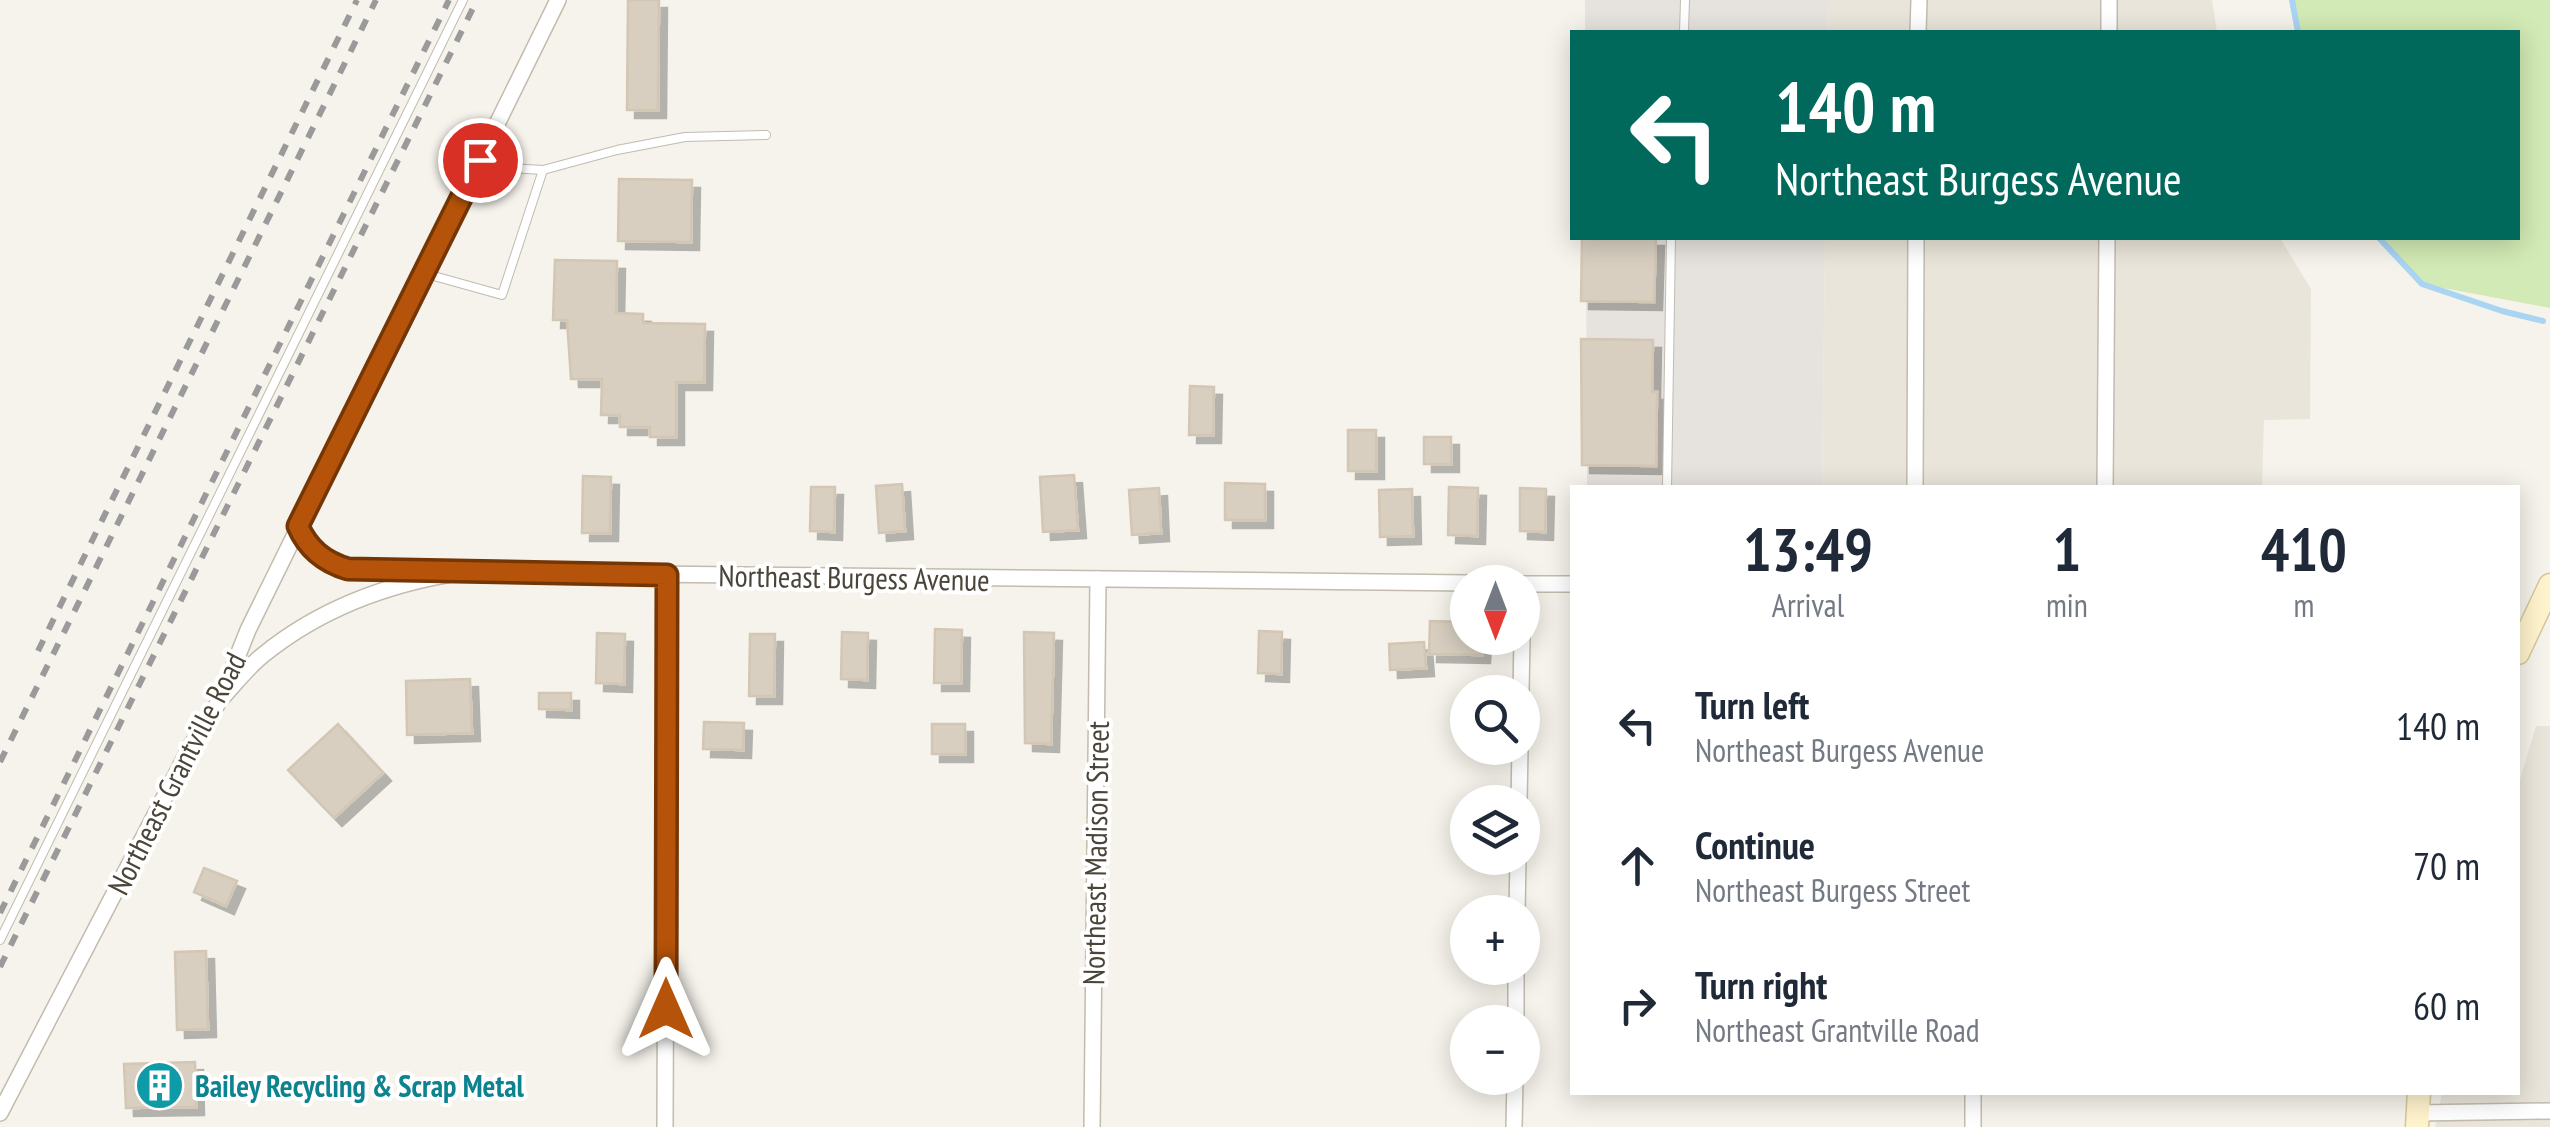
<!DOCTYPE html>
<meta charset="utf-8">
<style>
:root{--surface:#fff;--page:#f2f2f3;--text:#1f2937;--muted:#747a83}
body{margin:0;font-family:"PT Sans Narrow",sans-serif;background:var(--page);color:var(--text);height:100vh;display:flex;flex-direction:column;font-size:38px;white-space:nowrap}
*{box-sizing:border-box;margin:0}
p{font-size:32px;color:var(--muted)}
.icon{flex:none;width:55px;height:55px;fill:none;stroke:currentColor;stroke-width:2;stroke-linecap:round;stroke-linejoin:round}
.map{position:relative;flex:1;overflow:hidden}
.drawer{position:absolute;left:1570px;top:485px;width:950px;height:610px;display:flex;flex-direction:column;background:var(--surface);border-radius:0px;box-shadow:0 5px 25px #0003}
.drawer>*{flex:none}
.banner{position:absolute;left:1570px;top:30px;width:950px;height:210px;border-radius:0px;box-shadow:0 5px 25px #0003;background:#00695c;color:#fff;overflow:hidden}
.needle{width:65px;rotate:180deg}
.tools{position:absolute;left:1450px;top:565px;display:grid;gap:20px}
.tools a{display:grid;place-items:center;width:90px;height:90px;border-radius:50%;background:var(--surface);box-shadow:0 5px 25px #0003;font-size:50px}
.pin{position:absolute;display:grid;place-items:center;width:85px;height:85px;color:#fff;margin:-42px;border:5px solid #fff;border-radius:50%;box-shadow:0 2px 10px #0007}
.me{position:absolute;width:110px;margin:-55px;rotate:0deg;stroke-linejoin:round;filter:drop-shadow(0 0 8px #0008)}
.turn{display:flex;align-items:center;gap:35px;height:210px;padding:0 40px;font-size:45px}
.turn .icon{width:130px;height:130px;stroke-width:2.5}
.turn b{display:block;font-size:70px;line-height:85px}
.eta{display:flex;justify-content:space-evenly;align-items:center;height:170px;text-align:center}
.eta b{font-size:60px;font-weight:700;line-height:70px}
ul{padding:0;list-style:none}
li{display:flex;align-items:center;gap:30px;height:140px;padding:0 40px}
li div{flex:1}
li b{display:block;font-size:38px}
li em{font-style:normal}
.map>svg:first-child{display:block}
</style>
<div class="map">
<svg width="2550" height="1127" viewBox="0 0 2550 1127">
<defs>
<filter id="shadow"><feDropShadow dx="8" dy="8" stdDeviation="0" flood-color="#0004"/></filter>
</defs>
<rect width="100%" height="100%" fill="#f6f3ec"/>
<g fill="#eae5da">
<polygon points="1828,0 2212,0 2217,32 1827,32"/>
<polygon points="1825,238 2280,238 2311,289 2310,419 2264,420 2262,487 1822,488"/>
<polygon points="2536,726 2550,726 2550,1127 2435,1127 2442,1093 2518,1092 2518,786"/>
</g>
<g fill="#e6e2dd">
<polygon points="1585,0 1828,0 1827,32 1585,32"/>
<polygon points="1586,238 1825,238 1822,487 1587,487"/>
</g>
<polygon fill="#d2eab5" points="2292,0 2550,0 2550,308 2422,284 2379,238 2518,238 2518,32 2298,32"/>
<g fill="none" stroke-linecap="round" stroke-linejoin="round">
<g stroke="#a9d4f2" stroke-width="6">
<polyline points="2292,0 2298,32"/>
<polyline points="2379,238 2422,284 2502,311 2543,321"/>
</g>
</g>
<g fill="#d8cfc1" stroke="#d3c7b4" stroke-width="2.5" filter="url(#shadow)">
<polygon points="628,0 659,0 658,110 627,110"/>
<polygon points="619,179 692,180 691,242 618,241"/>
<polygon points="1582,238 1656,238 1654,302 1581,301"/>
<polygon points="555,260 617,261 616,313 643,314 643,323 705,324 704,382 676,382 676,437 650,437 650,427 620,427 620,415 601,415 602,379 571,379 567,320 553,320"/>
<polygon points="1581,339 1653,340 1652,392 1657,392 1656,466 1582,465"/>
<polygon points="1190,386 1214,387 1213,435 1189,435"/>
<rect x="1348" y="430" width="28" height="41"/>
<rect x="1424" y="437" width="27" height="27"/>
<polygon points="1074,475 1078,530 1043,532 1040,477"/>
<polygon points="583,476 611,477 610,533 582,533"/>
<polygon points="1225,483 1265,484 1265,520 1225,520"/>
<polygon points="902,484 905,531 879,533 876,486"/>
<polygon points="811,487 835,487 834,532 810,531"/>
<polygon points="1449,487 1478,488 1477,536 1448,535"/>
<polygon points="1159,488 1161,533 1132,535 1129,490"/>
<polygon points="1520,488 1546,489 1545,532 1520,531"/>
<polygon points="1412,489 1413,536 1380,537 1379,490"/>
<polygon points="1430,621 1468,622 1468,638 1483,638 1482,655 1429,654"/>
<polygon points="935,629 962,630 961,683 934,683"/>
<polygon points="1259,631 1282,632 1281,674 1258,673"/>
<polygon points="842,632 868,633 867,680 841,679"/>
<polygon points="1024,632 1054,633 1051,744 1025,743"/>
<polygon points="597,633 625,634 624,684 596,683"/>
<polygon points="750,634 775,634 774,696 749,696"/>
<polygon points="1424,642 1426,668 1390,670 1389,644"/>
<polygon points="470,679 472,733 407,735 406,681"/>
<polygon points="539,693 571,693 571,710 539,709"/>
<polygon points="704,722 744,723 743,750 703,749"/>
<polygon points="338,724 383,773 334,818 288,770"/>
<rect x="932" y="724" width="33" height="30"/>
<polygon points="204,868 237,881 226,906 194,892"/>
<polygon points="206,951 208,1029 177,1030 175,952"/>
<polygon points="195,1062 196,1107 126,1108 124,1064"/>
</g>
<g fill="none" stroke-linecap="round" stroke-linejoin="round">
<defs>
<g id="lane">
<polyline points="1684,32 1685,0"/>
<polyline points="480,160 509,168 543,170 617,150 685,137 766,135"/>
<polyline points="423,273 502,295 543,170"/>
<polyline points="1667,488 1671,238"/>
<polyline points="0,940 463,0"/>
</g>
<g id="street">
<polyline points="1918,32 1919,0"/>
<polyline points="2109,32 2109,0"/>
<polyline points="1915,488 1916,238"/>
<polyline points="2105,488 2107,238"/>
<path d="M 298,526 C 321,580 379,570 429,571"/>
<polyline points="1522,584 1572,584"/>
<polyline points="1521,692 1522,638"/>
<path d="M 220,700 C 234,685 247,668 263,655 C 321,608 389,583 463,572 L 1468,583"/>
<polyline points="1519,802 1520,748"/>
<polyline points="1517,912 1518,858"/>
<polyline points="1516,1022 1516,968"/>
<polyline points="0,1113 192,744 220,700 248,630 558,0"/>
<polyline points="2417,1113 2550,1111"/>
<polyline points="665,1127 667,575"/>
<polyline points="1092,1127 1098,579"/>
<polyline points="1514,1127 1515,1078"/>
<polyline points="1973,1127 1973,1092"/>
</g>
<g id="secondary">
<polyline points="2518,653 2550,585"/>
<polyline points="2417,1127 2419,1092"/>
</g>
</defs>
<use href="#lane" stroke="#c2bbae" stroke-width="10"/>
<use href="#street" stroke="#c2bbae" stroke-width="18"/>
<use href="#secondary" stroke="#d6c79b" stroke-width="25"/>
<use href="#lane" stroke="#fff" stroke-width="8"/>
<use href="#street" stroke="#fff" stroke-width="15"/>
<use href="#secondary" stroke="#fff3cd" stroke-width="22"/>
<g stroke="#9a9a9a" stroke-width="6" stroke-dasharray="12 12" stroke-linecap="butt">
<polyline points="38,651 357,0"/>
<polyline points="0,762 376,0"/>
<polyline points="0,913 449,0"/>
<polyline points="0,967 477,0"/>
</g>
</g>
<g fill="none" stroke-linecap="round" stroke-linejoin="round">
<defs>
<path id="route" d="M 480,160 L 298,526 C 308,549 324,562 348,569 L 667,575 L 666,1009"/>
</defs>
<use href="#route" stroke="#753606" stroke-width="25"/>
<use href="#route" stroke="#b45309" stroke-width="18"/>
</g>
<defs>
<symbol id="building-disc" viewBox="-11 -11 22 22"><circle r="9.5" fill="#0f9aa8" stroke="#fff"/><path d="M-4-6H4V6H1V3H-1V6H-4ZM-2.5-4.3h1.7v1.8h-1.7ZM.8-4.3h1.7v1.8H.8ZM-2.5-1h1.7V.8h-1.7ZM.8-1h1.7V.8H.8Z" fill="#fff"/></symbol>
</defs>
<g fill-rule="evenodd">
<use href="#building-disc" x="132" y="1058" width="55" height="55"/>
</g>
<g text-anchor="middle" dominant-baseline="central" stroke-width="8" stroke-linejoin="round" paint-order="stroke">
<g font-size="30" fill="#4b4439" stroke="#fff">
<text transform="translate(854 577) rotate(1)">Northeast Burgess Avenue</text>
<text transform="translate(176 773) rotate(-63)">Northeast Grantville Road</text>
<text transform="translate(1095 853) rotate(-89)">Northeast Madison Street</text>
</g>
<g font-size="30" font-weight="bold" fill="#0d838f" stroke="#fff" text-anchor="start">
<text x="195" y="1085">Bailey Recycling &amp; Scrap Metal</text>
</g>
</g>
</svg>
<div class="tools">
<a><svg class="needle" viewBox="-14 -14 28 28"><path d="M0-13l5 13h-10z" fill="#e53935"/><path d="M0 13l5-13h-10z" fill="#747a83"/></svg></a>
<a><svg class="icon" aria-label="search" viewBox="0 0 24 24"><circle cx="10" cy="10" r="6"/><path d="M15 15l6 6"/></svg></a>
<a><svg class="icon" aria-label="layers" viewBox="0 0 24 24"><path d="M12 4l9 5-9 5-9-5zM3 14l9 5 9-5"/></svg></a>
<a>+</a>
<a>−</a>
</div>
<div class="pin" style="left:480px;top:160px;background:#d93025"><svg class="icon" aria-label="arrive" viewBox="0 0 24 24"><path d="M6 21V4h12l-3 4 3 4H6"/></svg></div>
<svg class="me" style="left:666px;top:1009px" viewBox="-20 -20 40 40"><path d="M0-17L14 15 0 8-14 15z" fill="#b45309" stroke="#fff" stroke-width="4"/></svg>
<div class="banner">
<div class="turn"><svg class="icon" aria-label="left" viewBox="0 0 24 24"><path d="M17 20v-9H6M10 6l-5 5 5 5"/></svg><div><b>140 m</b>Northeast Burgess Avenue</div></div>
</div>
<section class="drawer">
<div class="eta">
<div><b>13:49</b><p>Arrival</p></div>
<div><b>1</b><p>min</p></div>
<div><b>410</b><p>m</p></div>
</div>
<ul>
<li><svg class="icon" aria-label="left" viewBox="0 0 24 24"><path d="M17 20v-9H6M10 6l-5 5 5 5"/></svg><div><b>Turn left</b><p>Northeast Burgess Avenue</p></div><em>140 m</em></li>
<li><svg class="icon" aria-label="ahead" viewBox="0 0 24 24"><path d="M12 20V5M6 11l6-6 6 6"/></svg><div><b>Continue</b><p>Northeast Burgess Street</p></div><em>70 m</em></li>
<li><svg class="icon" aria-label="right" viewBox="0 0 24 24"><path d="M7 20v-9h11M14 6l5 5-5 5"/></svg><div><b>Turn right</b><p>Northeast Grantville Road</p></div><em>60 m</em></li>
</ul>
</section>
</div>
